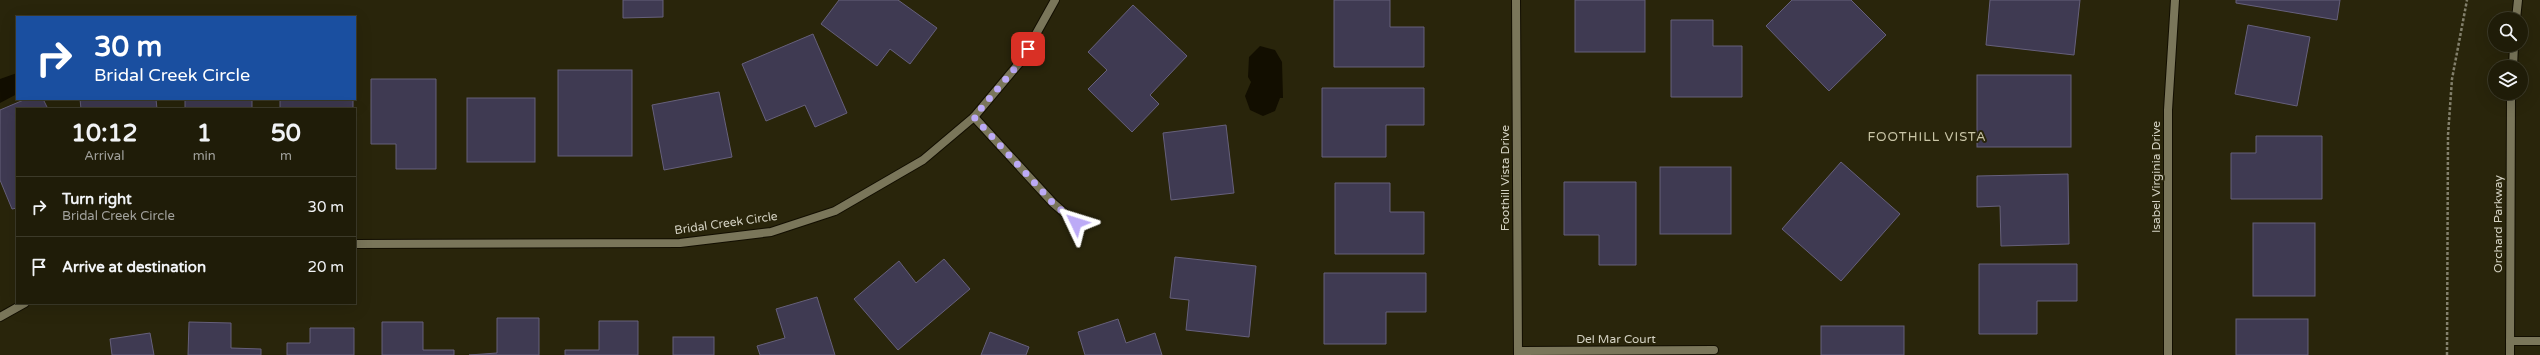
<!DOCTYPE html>
<style>
:root{--surface:#1f1c08;--page:#272512;--text:#f1f3f6;--muted:#a1a19c;--line:#3c3a29}
body{margin:0;font-family:"Varela Round",sans-serif;background:var(--page);color:var(--text);height:100vh;display:flex;flex-direction:column;font-size:15px;white-space:nowrap}
*{box-sizing:border-box;margin:0}
p{font-size:13px;color:var(--muted)}
.icon{flex:none;width:22px;height:22px;fill:none;stroke:currentColor;stroke-width:2;stroke-linecap:round;stroke-linejoin:round}
.map{position:relative;flex:1;overflow:hidden}
.side{position:absolute;left:16px;top:108px;width:340px;height:196px;display:flex;flex-direction:column;background:var(--surface);border-radius:0px;box-shadow:0 4px 16px #0002,0 0 0 1px var(--line)}
.side>*{flex:none}
.hud{position:absolute;left:16px;top:16px;width:340px;height:84px;border-radius:0px;box-shadow:0 4px 16px #0002,0 0 0 1px var(--line);background:#1a4fa0;color:#fff;overflow:hidden}
.fabs{position:absolute;left:2488px;top:12px;display:grid;gap:8px}
.fabs a{display:grid;place-items:center;width:40px;height:40px;border-radius:50%;background:var(--surface);box-shadow:0 4px 16px #0002,0 0 0 1px var(--line);font-size:20px}
.pin{position:absolute;display:grid;place-items:center;width:34px;height:34px;color:#fff;margin:-17px;border-radius:8px;box-shadow:0 2px 6px #0006}
.me{position:absolute;width:44px;margin:-22px;rotate:311deg;stroke-linejoin:round;filter:drop-shadow(0 0 3px #0008)}
.turn{display:flex;align-items:center;gap:14px;height:84px;padding:0 12px;font-size:18px}
.turn .icon{width:52px;height:52px;stroke-width:2.5}
.turn b{display:block;font-size:28px;line-height:34px}
.eta{display:flex;justify-content:space-evenly;align-items:center;height:68px;text-align:center}
.eta b{font-size:24px;font-weight:700;line-height:28px}
ul{padding:0;list-style:none}
li{display:flex;align-items:center;gap:12px;height:60px;padding:0 12px;border-top:1px solid var(--line)}
li div{flex:1}
li b{display:block;font-size:15px}
li em{font-style:normal}
.map>svg:first-child{display:block}
</style>
<div class="map">
<svg width="2540" height="355" viewBox="0 0 2540 355">
<rect width="100%" height="100%" fill="#29250b"/>
<g fill="#120e00">
<polygon points="1260,46 1275,50 1282,62 1283,98 1280,98 1275,111 1263,116 1250,110 1245,96 1251,82 1248,77 1249,57"/>
<polygon points="17,73 17,94 0,103 0,79"/>
</g>
<g fill="#3f3a52" stroke="#66607b">
<polygon points="623,0 663,0 663,17 623,18"/>
<polygon points="839,0 898,0 937,28 910,64 890,49 877,66 821,24"/>
<polygon points="1334,0 1390,0 1390,27 1424,27 1424,67 1334,67"/>
<rect x="1575" y="0" width="70" height="52"/>
<polygon points="1792,0 1851,0 1886,35 1829,91 1766,26"/>
<polygon points="1990,0 2080,0 2074,55 1986,45"/>
<polygon points="2236,0 2340,0 2337,20 2236,3"/>
<polygon points="1133,5 1187,56 1150,95 1159,104 1132,132 1088,89 1107,70 1088,52"/>
<polygon points="1671,20 1713,20 1713,46 1742,46 1742,97 1671,97"/>
<polygon points="2248,25 2310,37 2297,106 2235,94"/>
<polygon points="813,34 847,113 815,127 805,105 766,121 742,64"/>
<rect x="558" y="70" width="74" height="86"/>
<rect x="1977" y="75" width="94" height="72"/>
<polygon points="371,79 436,79 436,169 396,169 396,144 371,144"/>
<polygon points="1322,88 1424,88 1424,125 1386,125 1386,157 1322,157"/>
<polygon points="719,92 732,157 664,170 652,105"/>
<rect x="467" y="98" width="68" height="64"/>
<polygon points="26,99 43,99 48,109 17,109 17,208 12,209 0,180 0,110"/>
<polygon points="80,99 156,99 157,109 81,109"/>
<rect x="185" y="99" width="67" height="10"/>
<rect x="280" y="99" width="73" height="10"/>
<polygon points="1226,125 1234,193 1171,200 1163,133"/>
<polygon points="2256,136 2322,136 2322,199 2231,199 2231,153 2256,153"/>
<polygon points="1841,162 1900,214 1841,281 1782,229"/>
<rect x="1660" y="167" width="71" height="67"/>
<polygon points="2068,174 2069,244 2001,246 2000,206 1977,207 1977,176"/>
<polygon points="1564,182 1636,182 1636,265 1599,265 1599,235 1564,235"/>
<polygon points="1335,183 1390,183 1390,212 1424,212 1424,254 1335,254"/>
<rect x="2253" y="223" width="62" height="73"/>
<polygon points="1175,257 1256,266 1249,337 1186,330 1189,300 1170,298"/>
<polygon points="944,259 970,289 898,350 854,299 899,261 916,283"/>
<polygon points="1979,264 2077,264 2077,301 2037,301 2037,334 1979,334"/>
<polygon points="1324,273 1426,273 1426,312 1386,312 1386,344 1324,344"/>
<polygon points="817,297 835,355 760,355 757,346 785,338 776,309"/>
<polygon points="497,318 539,318 539,355 469,355 497,353"/>
<polygon points="1118,319 1126,343 1155,333 1162,355 1085,355 1078,332"/>
<rect x="2236" y="319" width="72" height="36"/>
<polygon points="599,321 638,321 638,355 565,355 565,350 599,350"/>
<polygon points="189,322 231,323 231,348 261,349 261,355 188,355"/>
<polygon points="382,322 423,322 423,350 454,350 454,355 382,355"/>
<rect x="1821" y="326" width="83" height="29"/>
<polygon points="310,328 354,328 354,355 287,355 287,343 310,343"/>
<polygon points="990,332 1029,347 1026,355 981,355"/>
<polygon points="150,333 154,355 112,355 110,339"/>
<rect x="673" y="337" width="41" height="18"/>
</g>
<g fill="none" stroke-linecap="round" stroke-linejoin="round">
<defs>
<g id="minor">
<polyline points="1516,0 1518,355"/>
<polyline points="974,117 1053,203 1076,223"/>
<polyline points="355,244 680,243 771,232 835,211 923,160 974,117 1021,61 1055,0"/>
<polyline points="0,317 25,303"/>
<polyline points="2510,341 2540,341"/>
<polyline points="1518,351 1714,350"/>
<polyline points="2168,355 2168,110 2175,0"/>
</g>
<g id="tertiary">
<polyline points="2516,19 2518,0"/>
<polyline points="2513,67 2514,45"/>
<polyline points="2510,355 2511,93"/>
</g>
</defs>
<use href="#minor" stroke="#120e00" stroke-width="10"/>
<use href="#tertiary" stroke="#120e00" stroke-width="10"/>
<polyline stroke="#83806c" stroke-width="2.5" stroke-dasharray="3 2" stroke-linecap="butt" points="2447,355 2448,135 2452,79 2467,0"/>
<use href="#minor" stroke="#7a765a" stroke-width="8"/>
<use href="#tertiary" stroke="#7a765a" stroke-width="8"/>
</g>
<g fill="none" stroke-linecap="round" stroke-linejoin="round">
<polyline stroke="#bcaaf6" stroke-width="7" stroke-dasharray="0 12.6" points="1028,49 1021,61 974,117 1053,203 1076,223"/>
</g>
<g text-anchor="middle" dominant-baseline="central" stroke-width="4" stroke-linejoin="round" paint-order="stroke">
<g font-size="12" fill="#d4d2c3" stroke="#29250b">
<text transform="translate(2156 177) rotate(-90)">Isabel Virginia Drive</text>
<text transform="translate(1505 178) rotate(-90)">Foothill Vista Drive</text>
<text transform="translate(726 223) rotate(-8)">Bridal Creek Circle</text>
<text transform="translate(2498 224) rotate(-90)">Orchard Parkway</text>
<text x="1616" y="339">Del Mar Court</text>
</g>
<g font-size="13" letter-spacing="1" fill="#cac6a7" stroke="#29250b">
<text x="1927" y="137">FOOTHILL VISTA</text>
</g>
</g>
</svg>
<div class="fabs">
<a><svg class="icon" aria-label="search" viewBox="0 0 24 24"><circle cx="10" cy="10" r="6"/><path d="M15 15l6 6"/></svg></a>
<a><svg class="icon" aria-label="layers" viewBox="0 0 24 24"><path d="M12 4l9 5-9 5-9-5zM3 14l9 5 9-5"/></svg></a>
</div>
<div class="pin" style="left:1028px;top:49px;background:#d93025"><svg class="icon" aria-label="arrive" viewBox="0 0 24 24"><path d="M6 21V4h12l-3 4 3 4H6"/></svg></div>
<svg class="me" style="left:1076px;top:223px" viewBox="-20 -20 40 40"><path d="M0-17L14 15 0 8-14 15z" fill="#bcaaf6" stroke="#fff" stroke-width="4"/></svg>
<div class="hud">
<div class="turn"><svg class="icon" aria-label="right" viewBox="0 0 24 24"><path d="M7 20v-9h11M14 6l5 5-5 5"/></svg><div><b>30 m</b>Bridal Creek Circle</div></div>
</div>
<section class="side">
<div class="eta">
<div><b>10:12</b><p>Arrival</p></div>
<div><b>1</b><p>min</p></div>
<div><b>50</b><p>m</p></div>
</div>
<ul>
<li><svg class="icon" aria-label="right" viewBox="0 0 24 24"><path d="M7 20v-9h11M14 6l5 5-5 5"/></svg><div><b>Turn right</b><p>Bridal Creek Circle</p></div><em>30 m</em></li>
<li><svg class="icon" aria-label="arrive" viewBox="0 0 24 24"><path d="M6 21V4h12l-3 4 3 4H6"/></svg><div><b>Arrive at destination</b></div><em>20 m</em></li>
</ul>
</section>
</div>
